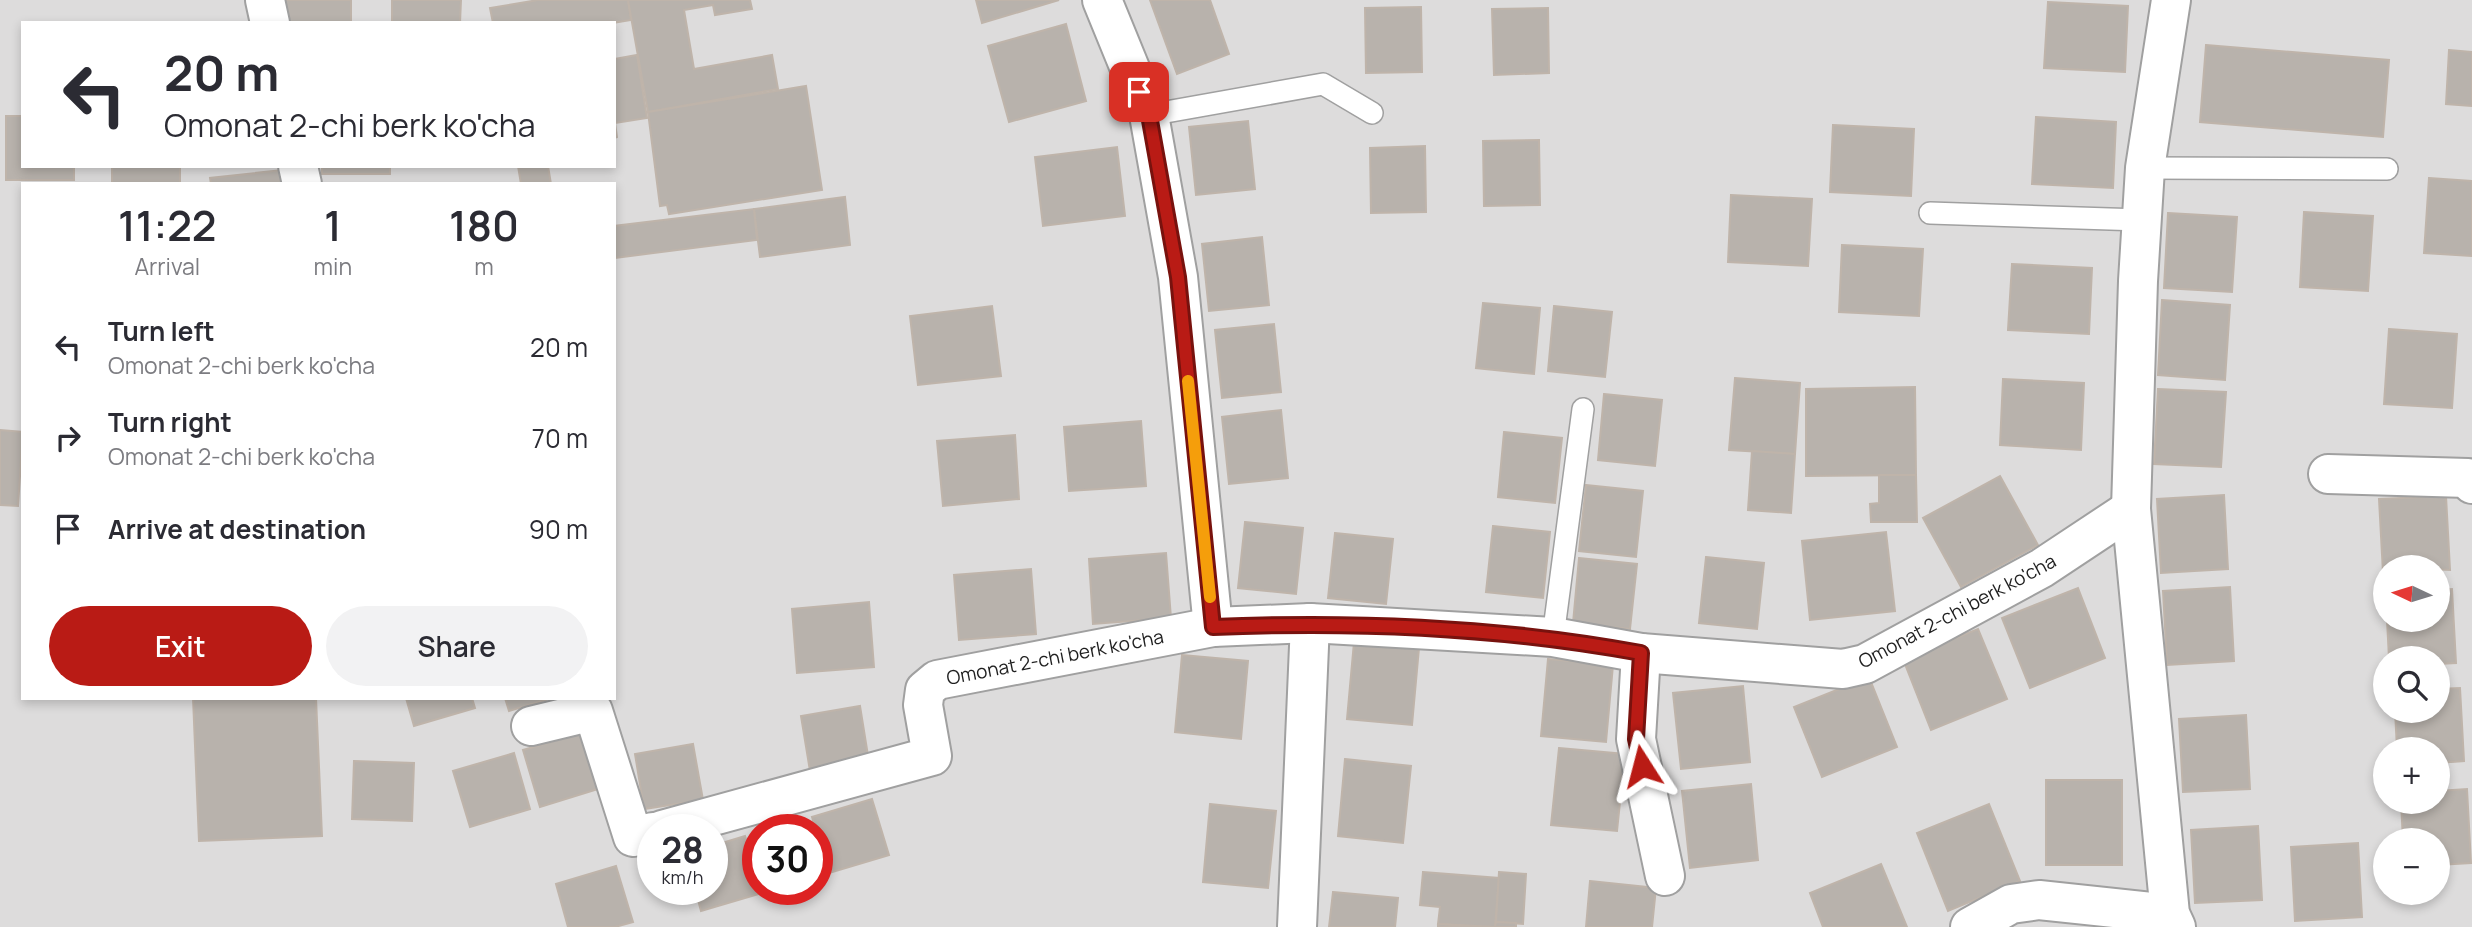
<!DOCTYPE html>
<meta charset="utf-8">
<style>
:root{--surface:#fff;--page:#f2f2f3;--text:#2b2b33;--muted:#7c7c81;--accent:#b91b15}
body{margin:0;font-family:Manrope,sans-serif;background:var(--page);color:var(--text);height:100vh;display:flex;flex-direction:column;font-size:26px;white-space:nowrap}
*{box-sizing:border-box;margin:0}
p{font-size:23px;color:var(--muted)}
.icon{flex:none;width:38px;height:38px;fill:none;stroke:currentColor;stroke-width:2;stroke-linecap:round;stroke-linejoin:round}
.map{position:relative;flex:1;overflow:hidden}
.side{position:absolute;left:21px;top:182px;width:595px;height:518px;display:flex;flex-direction:column;background:var(--surface);border-radius:0px;box-shadow:0 4px 10px #0003}
.side>*{flex:none}
.guide{position:absolute;left:21px;top:21px;width:595px;height:147px;border-radius:0px;box-shadow:0 4px 10px #0003;background:#fff;color:var(--text);overflow:hidden}
.needle{width:46px;rotate:274deg}
.fabs{position:absolute;left:2373px;top:555px;display:grid;gap:14px}
.fabs a{display:grid;place-items:center;width:77px;height:77px;border-radius:50%;background:var(--surface);box-shadow:0 4px 10px #0003;font-size:35px}
.speed{position:absolute;left:637px;top:814px;display:flex;gap:14px;font-size:35px;font-weight:700;text-align:center}
.speed>*{display:grid;place-content:center;width:91px;height:91px;border-radius:50%;background:var(--surface);box-shadow:0 4px 10px #0003;line-height:1}
.speed small{font-size:18px;font-weight:400}
.speed .limit{border:10px solid #d22;background:#fff;color:#111}
.pin{position:absolute;display:grid;place-items:center;width:60px;height:60px;color:#fff;margin:-30px;border-radius:14px;box-shadow:0 4px 10px #0006}
.me{position:absolute;width:77px;margin:-38px;rotate:351deg;stroke-linejoin:round;filter:drop-shadow(0 0 5px #0008)}
.turn{display:flex;align-items:center;gap:24px;height:147px;padding:0 28px;font-size:32px}
.turn .icon{width:91px;height:91px;stroke-width:2.5}
.turn b{display:block;font-size:49px;line-height:60px}
.eta{display:flex;justify-content:space-evenly;align-items:center;height:119px;text-align:center}
.eta b{font-size:42px;font-weight:600;line-height:49px}
.primary-button{display:flex;gap:14px;margin-top:auto;padding:14px 28px}
.primary-button a{flex:1;height:80px;border-radius:42px;background:var(--accent);color:#fff;font-size:28px;font-weight:600;line-height:80px;text-align:center}
.primary-button a+a{background:var(--page);color:var(--text)}
ul{padding:0;list-style:none}
li{display:flex;align-items:center;gap:21px;height:91px;padding:0 28px}
li div{flex:1}
li b{display:block;font-size:26px}
li em{font-style:normal}
.map>svg:first-child{display:block}
</style>
<div class="map">
<svg width="2472" height="927" viewBox="0 0 2472 927">
<rect width="100%" height="100%" fill="#efece6"/>
<path fill="#dddcdc" fill-rule="evenodd" d="M 0,0 L 2472,0 L 2472,927 L 0,927 ZM 23,23 L 614,23 L 614,166 L 23,166 ZM 23,184 L 614,184 L 614,698 L 23,698 ZM 2385,567 L 2438,567 L 2438,620 L 2385,620 ZM 2385,658 L 2438,658 L 2438,710 L 2385,710 ZM 2385,749 L 2438,749 L 2438,802 L 2385,802 ZM 653,830 L 712,830 L 712,889 L 653,889 ZM 758,830 L 817,830 L 817,889 L 758,889 ZM 2385,840 L 2438,840 L 2438,892 L 2385,892 Z"/>
<g fill="#b8b2ac" stroke="#bfb4aa" stroke-width="2">
<rect x="283" y="0" width="68" height="23"/>
<polygon points="392,0 461,0 460,23 392,23"/>
<polygon points="538,0 628,0 631,20 613,23 493,23 490,8"/>
<polygon points="628,0 750,0 752,9 715,15 713,5 684,10 694,69 772,55 778,89 648,112"/>
<polygon points="976,0 1059,0 982,23"/>
<polygon points="1150,0 1210,0 1229,54 1177,74"/>
<polygon points="2048,2 2128,6 2125,72 2044,68"/>
<polygon points="1421,7 1422,72 1366,73 1365,8"/>
<polygon points="1548,8 1549,73 1494,75 1492,9"/>
<polygon points="1066,24 1086,101 1009,122 988,46"/>
<polygon points="2206,45 2389,60 2383,137 2200,122"/>
<polygon points="2449,50 2472,52 2472,106 2446,104"/>
<polygon points="637,55 647,118 615,123 617,137 614,138 614,59"/>
<polygon points="806,86 822,190 669,214 667,205 660,206 648,112"/>
<polygon points="6,116 23,116 23,166 74,166 74,180 6,180"/>
<polygon points="2036,117 2116,122 2113,188 2032,184"/>
<polygon points="1248,121 1255,189 1196,195 1189,127"/>
<polygon points="1833,125 1914,129 1911,196 1830,192"/>
<polygon points="1539,140 1540,205 1484,206 1483,141"/>
<polygon points="1425,146 1426,212 1371,213 1370,148"/>
<polygon points="1117,147 1125,216 1043,226 1035,157"/>
<rect x="112" y="166" width="68" height="18"/>
<rect x="322" y="166" width="68" height="8"/>
<polygon points="518,166 548,166 551,184 521,184"/>
<polygon points="282,170 283,184 211,184 210,178"/>
<polygon points="2429,178 2472,181 2472,256 2424,253"/>
<polygon points="1731,195 1812,199 1808,266 1728,262"/>
<polygon points="845,197 850,245 760,257 754,209"/>
<polygon points="754,209 757,240 614,258 614,226"/>
<polygon points="2304,212 2373,216 2368,291 2300,287"/>
<polygon points="2168,213 2237,217 2232,292 2164,288"/>
<polygon points="1262,237 1269,305 1209,311 1202,244"/>
<polygon points="1842,245 1923,249 1919,316 1839,312"/>
<polygon points="2012,264 2092,268 2089,334 2008,330"/>
<polygon points="2162,300 2230,305 2225,380 2158,375"/>
<polygon points="1483,303 1540,308 1534,374 1476,368"/>
<polygon points="992,306 1001,376 918,385 910,316"/>
<polygon points="1554,306 1612,312 1605,377 1548,371"/>
<polygon points="1274,324 1281,392 1222,398 1215,330"/>
<polygon points="2389,329 2457,334 2452,408 2384,404"/>
<polygon points="1735,378 1800,383 1795,454 1729,450"/>
<polygon points="2003,379 2084,383 2081,450 2000,445"/>
<polygon points="1915,387 1916,475 1806,476 1806,389"/>
<polygon points="2158,389 2226,392 2221,467 2154,464"/>
<polygon points="1604,394 1662,400 1655,466 1598,460"/>
<polygon points="1281,410 1288,478 1229,484 1222,417"/>
<polygon points="1141,421 1146,486 1069,491 1064,427"/>
<polygon points="0,430 23,432 18,506 0,505"/>
<polygon points="1504,432 1562,438 1555,503 1498,497"/>
<polygon points="1015,435 1019,499 943,506 937,441"/>
<polygon points="1752,451 1795,454 1791,513 1748,510"/>
<polygon points="1879,475 1916,475 1917,522 1871,522 1870,504 1879,503"/>
<polygon points="2000,476 2038,545 1961,587 1923,518"/>
<polygon points="1586,485 1643,491 1636,557 1579,551"/>
<polygon points="2224,495 2228,569 2161,573 2157,499"/>
<polygon points="2446,496 2450,570 2385,567 2383,573 2379,499"/>
<polygon points="1245,522 1303,528 1296,594 1238,588"/>
<polygon points="1493,526 1550,532 1543,598 1486,592"/>
<polygon points="1886,532 1895,611 1810,620 1802,541"/>
<polygon points="1335,533 1393,539 1386,604 1328,598"/>
<polygon points="1166,553 1171,618 1093,624 1089,559"/>
<polygon points="1706,557 1764,563 1757,629 1699,623"/>
<polygon points="1579,558 1637,564 1630,629 1573,623"/>
<polygon points="1031,569 1036,634 959,640 954,575"/>
<polygon points="2230,587 2234,661 2167,665 2163,591"/>
<polygon points="2078,588 2105,658 2030,688 2002,618"/>
<polygon points="2452,589 2456,663 2438,664 2438,658 2389,658 2387,620 2438,620 2438,590"/>
<polygon points="869,602 874,667 797,673 792,609"/>
<polygon points="1978,629 2007,699 1931,730 1903,659"/>
<polygon points="1354,642 1419,648 1412,725 1347,719"/>
<polygon points="1182,655 1248,661 1241,739 1175,732"/>
<polygon points="1548,659 1613,665 1606,742 1541,736"/>
<polygon points="1869,677 1897,747 1822,777 1794,707"/>
<polygon points="1743,686 1750,762 1681,769 1673,693"/>
<polygon points="2460,688 2464,761 2438,763 2438,749 2397,749 2395,710 2438,710 2438,689"/>
<polygon points="193,698 316,698 322,836 199,841"/>
<polygon points="406,698 472,698 475,708 414,726"/>
<polygon points="505,698 552,698 509,711"/>
<polygon points="860,706 869,762 810,771 801,716"/>
<polygon points="2246,715 2250,789 2183,792 2179,719"/>
<polygon points="585,732 601,788 540,807 523,750"/>
<polygon points="693,744 703,800 644,809 635,754"/>
<polygon points="1559,748 1625,754 1617,831 1551,825"/>
<polygon points="514,753 530,809 470,827 453,771"/>
<polygon points="1345,759 1411,766 1403,843 1338,836"/>
<polygon points="354,761 414,763 412,821 352,819"/>
<rect x="2046" y="780" width="76" height="85"/>
<polygon points="1751,784 1758,860 1690,868 1682,791"/>
<polygon points="2467,789 2471,863 2438,865 2438,840 2403,840 2401,802 2438,802 2438,791"/>
<polygon points="872,799 889,855 829,873 812,817"/>
<polygon points="1210,804 1276,811 1268,888 1203,882"/>
<polygon points="1989,804 2020,881 1948,911 1917,833"/>
<polygon points="2258,826 2262,900 2195,903 2191,830"/>
<polygon points="745,836 758,878 758,889 762,893 701,911 695,889 712,889 712,846"/>
<polygon points="2358,843 2362,917 2295,921 2291,847"/>
<polygon points="1881,864 1907,927 1823,927 1810,893"/>
<polygon points="616,866 633,922 615,927 568,927 556,884"/>
<polygon points="1423,872 1499,878 1495,927 1438,924 1440,907 1420,905"/>
<polygon points="1499,872 1526,874 1523,924 1496,922"/>
<polygon points="1590,881 1656,888 1652,927 1586,927"/>
<polygon points="1333,892 1398,898 1395,927 1329,927"/>
<polygon points="1496,922 1516,923 1516,927 1495,927"/>
<polygon points="1438,924 1482,927 1438,927"/>
</g>
<g fill="none" stroke-linecap="round" stroke-linejoin="round">
<defs>
<g id="service">
<polyline points="1149,115 1323,84 1372,113"/>
<polyline points="2145,168 2387,169"/>
<polyline points="1930,213 2141,220"/>
<polyline points="1553,637 1583,409"/>
</g>
<g id="minor">
<polyline points="265,0 270,23"/>
<polyline points="1102,0 1149,115 1178,277 1213,627"/>
<polyline points="2171,0 2145,168 2138,281 2131,509 2170,914 2176,927"/>
<polyline points="298,166 302,184"/>
<polyline points="2328,474 2468,478 2472,484"/>
<polyline points="1641,653 1636,739 1665,876"/>
<polyline points="531,726 593,711 633,837 653,832"/>
<polyline points="662,830 932,756 923,705 925,690 937,680 1213,627 1310,623 1553,637 1641,653 1843,669 1865,664 2042,568 2131,509"/>
<polyline points="1297,927 1310,623"/>
<polyline points="1970,927 2011,904 2039,900 2170,914"/>
</g>
</defs>
<use href="#service" stroke="#a0a0a0" stroke-width="24"/>
<use href="#minor" stroke="#a0a0a0" stroke-width="42"/>
<use href="#service" stroke="#fff" stroke-width="21"/>
<use href="#minor" stroke="#fff" stroke-width="38"/>
</g>
<g fill="none" stroke-linecap="round" stroke-linejoin="round">
<defs>
<path id="route" d="M 1139,92 L 1149,115 L 1178,277 L 1213,627 C 1356,621 1500,627 1641,653 L 1636,739 L 1642,766"/>
</defs>
<use href="#route" stroke="#78120e" stroke-width="18"/>
<use href="#route" stroke="#b91b15" stroke-width="12"/>
<polyline stroke="#f59e0b" stroke-width="12" points="1188,381 1210,597"/>
</g>
<g text-anchor="middle" dominant-baseline="central" stroke-width="7" stroke-linejoin="round" paint-order="stroke">
<g font-size="19" fill="#1f1f1f" stroke="#fff">
<text transform="translate(1957 611) rotate(-28)">Omonat 2-chi berk ko'cha</text>
<text transform="translate(1055 657) rotate(-11)">Omonat 2-chi berk ko'cha</text>
</g>
</g>
</svg>
<div class="fabs">
<a><svg class="needle" viewBox="-14 -14 28 28"><path d="M0-13l5 13h-10z" fill="#e53935"/><path d="M0 13l5-13h-10z" fill="#7c7c81"/></svg></a>
<a><svg class="icon" aria-label="search" viewBox="0 0 24 24"><circle cx="10" cy="10" r="6"/><path d="M15 15l6 6"/></svg></a>
<a>+</a>
<a>−</a>
</div>
<div class="speed"><div>28<small>km/h</small></div><div class="limit">30</div></div>
<div class="pin" style="left:1139px;top:92px;background:#d93025"><svg class="icon" aria-label="arrive" viewBox="0 0 24 24"><path d="M6 21V4h12l-3 4 3 4H6"/></svg></div>
<svg class="me" style="left:1642px;top:766px" viewBox="-20 -20 40 40"><path d="M0-17L14 15 0 8-14 15z" fill="#b91b15" stroke="#fff" stroke-width="4"/></svg>
<div class="guide">
<div class="turn"><svg class="icon" aria-label="left" viewBox="0 0 24 24"><path d="M17 20v-9H6M10 6l-5 5 5 5"/></svg><div><b>20 m</b>Omonat 2-chi berk ko'cha</div></div>
</div>
<section class="side">
<div class="eta">
<div><b>11:22</b><p>Arrival</p></div>
<div><b>1</b><p>min</p></div>
<div><b>180</b><p>m</p></div>
</div>
<ul>
<li><svg class="icon" aria-label="left" viewBox="0 0 24 24"><path d="M17 20v-9H6M10 6l-5 5 5 5"/></svg><div><b>Turn left</b><p>Omonat 2-chi berk ko'cha</p></div><em>20 m</em></li>
<li><svg class="icon" aria-label="right" viewBox="0 0 24 24"><path d="M7 20v-9h11M14 6l5 5-5 5"/></svg><div><b>Turn right</b><p>Omonat 2-chi berk ko'cha</p></div><em>70 m</em></li>
<li><svg class="icon" aria-label="arrive" viewBox="0 0 24 24"><path d="M6 21V4h12l-3 4 3 4H6"/></svg><div><b>Arrive at destination</b></div><em>90 m</em></li>
</ul>
<div class="primary-button"><a>Exit</a><a>Share</a></div>
</section>
</div>
